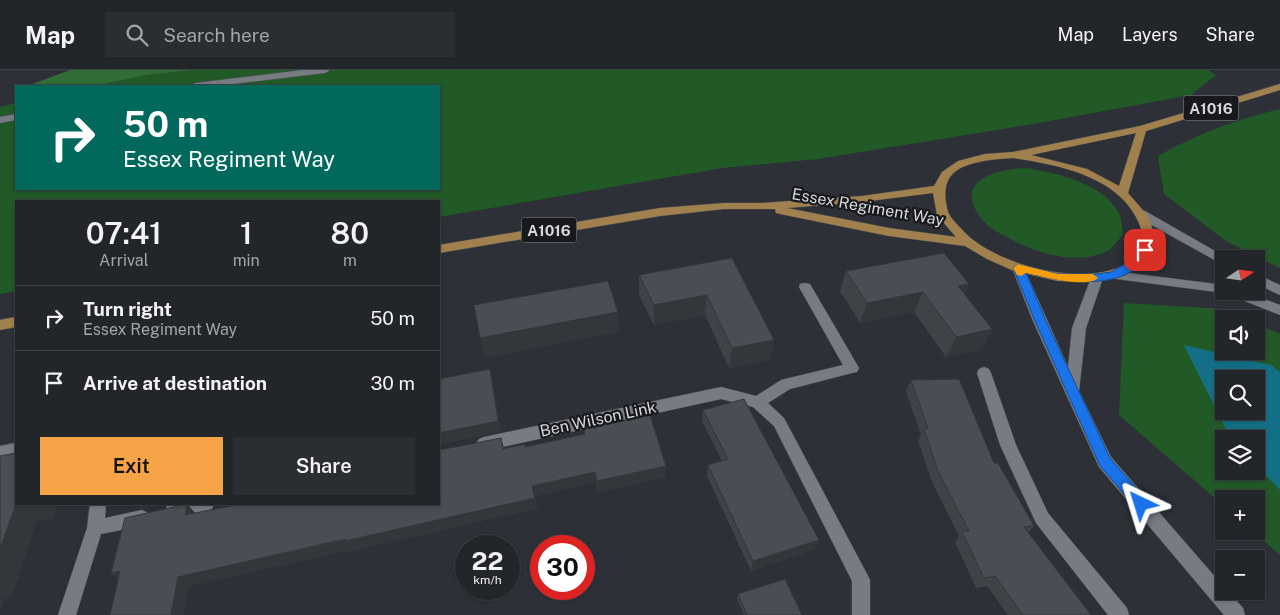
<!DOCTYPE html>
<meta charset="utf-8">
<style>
:root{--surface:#222529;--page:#2a2d31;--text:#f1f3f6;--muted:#a2a5a8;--line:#3f4246;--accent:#f6a247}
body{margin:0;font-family:"Public Sans",sans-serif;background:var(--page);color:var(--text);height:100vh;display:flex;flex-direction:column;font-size:19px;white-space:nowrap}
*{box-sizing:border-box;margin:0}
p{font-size:16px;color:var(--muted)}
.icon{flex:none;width:28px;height:28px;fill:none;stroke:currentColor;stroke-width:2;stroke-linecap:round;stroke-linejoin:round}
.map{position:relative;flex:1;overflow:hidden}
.details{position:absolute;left:15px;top:130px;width:425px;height:305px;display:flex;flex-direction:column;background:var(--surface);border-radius:0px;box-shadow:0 1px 4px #0004,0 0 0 1px var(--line)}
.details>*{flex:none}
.guide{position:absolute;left:15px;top:15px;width:425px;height:105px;border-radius:0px;box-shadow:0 1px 4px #0004,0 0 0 1px var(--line);background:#00695c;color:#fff;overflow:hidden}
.needle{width:32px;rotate:77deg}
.controls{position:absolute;left:1215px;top:180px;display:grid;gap:10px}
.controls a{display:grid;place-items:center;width:50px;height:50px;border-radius:0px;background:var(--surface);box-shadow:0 1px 4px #0004,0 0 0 1px var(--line);font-size:25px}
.speed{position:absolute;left:455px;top:465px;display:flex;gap:10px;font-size:25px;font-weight:700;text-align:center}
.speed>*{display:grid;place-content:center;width:65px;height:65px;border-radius:50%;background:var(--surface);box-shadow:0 1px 4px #0004,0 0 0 1px var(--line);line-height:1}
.speed small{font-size:12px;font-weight:400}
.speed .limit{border:8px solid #d22;background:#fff;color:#111}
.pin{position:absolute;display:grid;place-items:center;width:42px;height:42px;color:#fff;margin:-21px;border-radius:10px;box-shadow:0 2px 8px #0006}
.me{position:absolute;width:55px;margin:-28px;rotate:319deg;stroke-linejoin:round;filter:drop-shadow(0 0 4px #0008)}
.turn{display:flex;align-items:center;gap:18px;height:105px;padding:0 25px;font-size:22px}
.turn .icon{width:65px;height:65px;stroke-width:2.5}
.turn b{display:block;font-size:35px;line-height:42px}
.eta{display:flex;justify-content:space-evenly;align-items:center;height:85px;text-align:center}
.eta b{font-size:30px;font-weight:600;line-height:35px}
.cta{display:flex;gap:10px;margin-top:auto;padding:10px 25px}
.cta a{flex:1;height:58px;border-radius:0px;background:var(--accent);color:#111;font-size:20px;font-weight:600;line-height:58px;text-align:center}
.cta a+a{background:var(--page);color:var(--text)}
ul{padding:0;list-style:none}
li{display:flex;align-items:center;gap:15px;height:65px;padding:0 25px;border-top:1px solid var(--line)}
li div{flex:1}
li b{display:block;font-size:19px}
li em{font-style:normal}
header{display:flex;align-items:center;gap:30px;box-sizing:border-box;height:70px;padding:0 25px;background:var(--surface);border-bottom:1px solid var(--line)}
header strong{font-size:24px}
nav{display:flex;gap:28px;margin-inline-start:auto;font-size:18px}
.search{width:350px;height:45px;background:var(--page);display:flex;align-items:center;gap:12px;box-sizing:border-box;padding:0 18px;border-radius:0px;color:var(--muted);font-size:19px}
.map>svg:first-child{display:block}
</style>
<header>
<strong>Map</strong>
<div class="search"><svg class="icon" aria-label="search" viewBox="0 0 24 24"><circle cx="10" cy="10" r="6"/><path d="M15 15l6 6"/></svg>Search here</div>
<nav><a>Map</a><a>Layers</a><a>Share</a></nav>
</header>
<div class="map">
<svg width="1280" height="545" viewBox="0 0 1280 545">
<rect width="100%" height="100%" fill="#2d3137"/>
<g fill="#215927" fill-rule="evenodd">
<polygon points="194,0 1208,0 1216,5 1191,25 1028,55 818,89 722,98 439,147 439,131 16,131 16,221 0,224 0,37 16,33 16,119 439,119 439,16 95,16 147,5"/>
<path d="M 1280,39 L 1280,198 L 1226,171 L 1164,124 L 1158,86 C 1197,64 1237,49 1280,39 Z"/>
<path d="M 1027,98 C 1056,103 1103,113 1118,142 C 1122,148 1122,158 1123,165 C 1118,170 1113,178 1107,181 C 1076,197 1032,182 1005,166 C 999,163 993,160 988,156 C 949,116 987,99 1027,98 Z"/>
<path d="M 1124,233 L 1223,239 L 1245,249 L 1224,249 L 1224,281 L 1256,281 L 1256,254 L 1280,264 L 1280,485 L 1253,461 L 1256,461 L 1256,429 L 1224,429 L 1224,436 L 1119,345 ZM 1224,309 L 1256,309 L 1256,341 L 1224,341 ZM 1224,369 L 1256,369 L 1256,401 L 1224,401 Z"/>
</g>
<polygon fill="#316d36" points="70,0 193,0 147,5 95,16 27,16"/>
<path fill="#136f85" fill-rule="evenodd" d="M 1184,275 L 1271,295 L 1280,302 L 1280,420 L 1256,395 L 1256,369 L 1231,369 ZM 1224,309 L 1256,309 L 1256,341 L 1224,341 Z"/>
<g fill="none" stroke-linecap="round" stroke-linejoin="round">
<defs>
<g id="minor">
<polygon points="303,0 330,0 325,3 216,16 190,16 195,13"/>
<polygon points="16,44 16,50 0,53 0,47"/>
<polygon points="1141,140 1145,141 1229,189 1224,189 1224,194 1220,193 1137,147 1135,144 1137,141"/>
<polygon points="1018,194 1024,198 1068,297 1072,258 1091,208 1093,205 1101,205 1103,208 1086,258 1079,321 1111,387 1224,517 1224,521 1228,521 1243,538 1245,545 1224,545 1099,397 1033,251 1012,198"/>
<polygon points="1113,201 1224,215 1224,221 1243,221 1280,235 1280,245 1224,223 1109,208 1107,205 1109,202"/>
<polygon points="1256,204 1280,215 1280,225 1256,214"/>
<polygon points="805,213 810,214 859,298 857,302 852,303 790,319 768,333 784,348 867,504 870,510 870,545 852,545 852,511 774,356 753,337 721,329 484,381 479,379 476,374 479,369 484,367 721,317 756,326 781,310 843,295 799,217 800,214"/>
<polygon points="984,297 989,299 991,303 1016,375 1048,443 1127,538 1129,545 1108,545 1036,453 1000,375 977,303 979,299"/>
<polygon points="16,373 16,385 0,390 0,376"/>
<polygon points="90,434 106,434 105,448 142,440 148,443 150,448 148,453 142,456 101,464 76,545 58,545 87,458"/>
<path d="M 172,434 L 214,434 L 212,439 C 200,444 179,451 167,446 L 165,441 L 167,436 Z"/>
</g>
<g id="primary">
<path d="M 1280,14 L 1280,20 L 1146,61 L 1128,123 L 1148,146 L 1156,169 L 1144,194 L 1117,208 L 1097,212 L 1058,211 L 1014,201 L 987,189 L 965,176 L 889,166 L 780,144 L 776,143 L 775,139 L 724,139 L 660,146 L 439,183 L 439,175 L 660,138 L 724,133 L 762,133 L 862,126 L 934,116 L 942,102 L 958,91 L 985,84 L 1013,82 L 1140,56 ZM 1136,63 L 1119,116 L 1087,99 L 1031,85 ZM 1013,88 C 1055,94 1114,105 1136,147 C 1140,154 1142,162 1144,169 C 1141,175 1139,185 1134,189 C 1094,220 1008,198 972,169 C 967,165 952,150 949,144 C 947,141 947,136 946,133 C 943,114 949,101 968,95 C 982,90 998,89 1013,88 ZM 933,123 L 937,145 L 956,167 L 889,158 L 787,138 L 862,132 Z"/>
<polygon points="16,247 16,257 0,260 0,250"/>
</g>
</defs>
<use href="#minor" stroke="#4b4e53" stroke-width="1"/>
<use href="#primary" stroke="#4b4e53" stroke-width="1"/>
<use href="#minor" fill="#777c83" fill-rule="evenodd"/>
<use href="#primary" fill="#a0804d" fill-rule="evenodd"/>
</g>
<g fill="#3f4348">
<polygon points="732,188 774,270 770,290 729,298 705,245 654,255 639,225 639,205"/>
<polygon points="846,201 964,224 992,259 982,279 946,287 914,242 860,253 840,221"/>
<polygon points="911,310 994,393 1034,456 1028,463 1091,545 1008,545 987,516 976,518 955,472 959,466 932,412 918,371 921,365 906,321"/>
<polygon points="703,340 819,470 815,479 751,501 707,406 708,395 722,391 702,351"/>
<polygon points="584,359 665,407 598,422 596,412 535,426 537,438 352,481 351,480 189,516 119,509 111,503 187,434 195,443 439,434 501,368 504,378 525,377 584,365"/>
<polygon points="738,524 802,545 744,545 737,529"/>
</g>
<g fill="#33373b">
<polygon points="969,214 960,234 958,216"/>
<polygon points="923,222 914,242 860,253 867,233"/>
<polygon points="707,225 705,245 654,255 654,235"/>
<polygon points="618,242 619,262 485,288 480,268"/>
<polygon points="992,259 982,279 946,287 956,267"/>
<polygon points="774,270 770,290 729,298 732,278"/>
<polygon points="490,299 493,311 501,362 439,375 439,363"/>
<polygon points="666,396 665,407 598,422 597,411"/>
<polygon points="595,402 596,412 535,426 532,416"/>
<polygon points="535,428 537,438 352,481 351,480 189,516 184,545 171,545 178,507"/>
<polygon points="16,434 58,434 53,448 37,451 12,527 5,529 0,542 0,479"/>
<polygon points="136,434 164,434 141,439"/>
<polygon points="187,434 197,445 185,445"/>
<polygon points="819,470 815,479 751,501 753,491"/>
<polygon points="120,501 123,513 111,503"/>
</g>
<g fill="#494e54" stroke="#33373b">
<polygon points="944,183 969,214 958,216 992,259 956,267 923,222 867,233 846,201"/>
<polygon points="732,188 774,270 732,278 707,225 654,235 639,205"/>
<polygon points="608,211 618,242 480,268 474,235"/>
<polygon points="490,299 498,351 439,363 439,309"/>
<polygon points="959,309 994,393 998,393 1034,456 1024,457 1091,545 1023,545 995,506 984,508 962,462 969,461 938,401 924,359 928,358 911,310"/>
<polygon points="744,329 819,470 753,491 708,395 728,389 703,340"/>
<polygon points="650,345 666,396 597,411 595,402 532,416 535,428 345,471 345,469 178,507 171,545 110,545 120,501 111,503 125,448 187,434 185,445 240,434 439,434 439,380 501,368 503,379 525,374 525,377 585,364 584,359"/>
<polygon points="16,383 16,434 20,434 16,434 0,479 0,386"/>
<polygon points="785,509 802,545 747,545 738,524"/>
</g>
<path fill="#1a73e8" stroke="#114b97" d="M 1145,176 L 1150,180 C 1131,224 1063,212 1026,203 L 1046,251 L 1110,388 L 1146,429 L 1148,434 L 1146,438 L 1141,440 L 1136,438 L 1100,396 L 1035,251 L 1013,198 L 1018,194 L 1058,204 L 1097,204 L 1111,202 L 1136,188 L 1141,177 Z"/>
<path fill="#f59e0b" d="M 1018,194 L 1058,204 L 1093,204 L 1098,208 C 1088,219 1040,206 1026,203 L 1021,206 L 1017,205 L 1013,198 Z"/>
<g text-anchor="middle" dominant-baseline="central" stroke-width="4.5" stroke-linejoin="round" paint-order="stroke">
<g fill="#17191c" stroke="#9c9fa2" stroke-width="1">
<rect x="1183.5" y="25.5" width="55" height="25" rx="4"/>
<rect x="521.5" y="147.5" width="55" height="25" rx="4"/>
</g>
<g font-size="15" font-weight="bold" fill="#d5d8dc">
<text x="1211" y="38">A1016</text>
<text x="549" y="160">A1016</text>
</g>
<g font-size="16" fill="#d5d8dc" stroke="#17191c">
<text transform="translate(868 137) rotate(10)">Essex Regiment Way</text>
<text transform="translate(598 349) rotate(-12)">Ben Wilson Link</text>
</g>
</g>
</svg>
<div class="controls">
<a><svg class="needle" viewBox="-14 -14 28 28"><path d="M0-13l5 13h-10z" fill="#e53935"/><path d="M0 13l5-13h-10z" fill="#a2a5a8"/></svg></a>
<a><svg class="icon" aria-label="sound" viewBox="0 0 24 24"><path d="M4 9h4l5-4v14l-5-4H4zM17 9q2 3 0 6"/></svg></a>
<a><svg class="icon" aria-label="search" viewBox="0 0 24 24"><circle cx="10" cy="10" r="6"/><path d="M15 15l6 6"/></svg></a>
<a><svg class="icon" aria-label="layers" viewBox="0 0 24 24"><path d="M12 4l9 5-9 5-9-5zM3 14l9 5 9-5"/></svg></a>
<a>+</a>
<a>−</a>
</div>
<div class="speed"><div>22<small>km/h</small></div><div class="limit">30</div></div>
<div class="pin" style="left:1145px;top:180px;background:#d93025"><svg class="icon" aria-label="arrive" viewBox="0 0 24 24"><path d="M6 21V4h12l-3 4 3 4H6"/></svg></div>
<svg class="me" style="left:1141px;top:434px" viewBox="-20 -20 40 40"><path d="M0-17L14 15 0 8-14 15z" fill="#1a73e8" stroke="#fff" stroke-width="4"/></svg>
<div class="guide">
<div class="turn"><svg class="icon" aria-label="right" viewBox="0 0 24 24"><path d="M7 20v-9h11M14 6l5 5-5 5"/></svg><div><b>50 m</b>Essex Regiment Way</div></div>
</div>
<section class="details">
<div class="eta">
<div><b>07:41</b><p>Arrival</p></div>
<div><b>1</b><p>min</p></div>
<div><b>80</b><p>m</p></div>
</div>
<ul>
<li><svg class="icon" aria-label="right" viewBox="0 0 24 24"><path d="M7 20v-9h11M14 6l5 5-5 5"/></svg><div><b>Turn right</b><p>Essex Regiment Way</p></div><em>50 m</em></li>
<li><svg class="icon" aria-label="arrive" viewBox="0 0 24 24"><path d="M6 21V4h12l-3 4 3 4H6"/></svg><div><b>Arrive at destination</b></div><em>30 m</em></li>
</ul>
<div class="cta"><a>Exit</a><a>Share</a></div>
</section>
</div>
